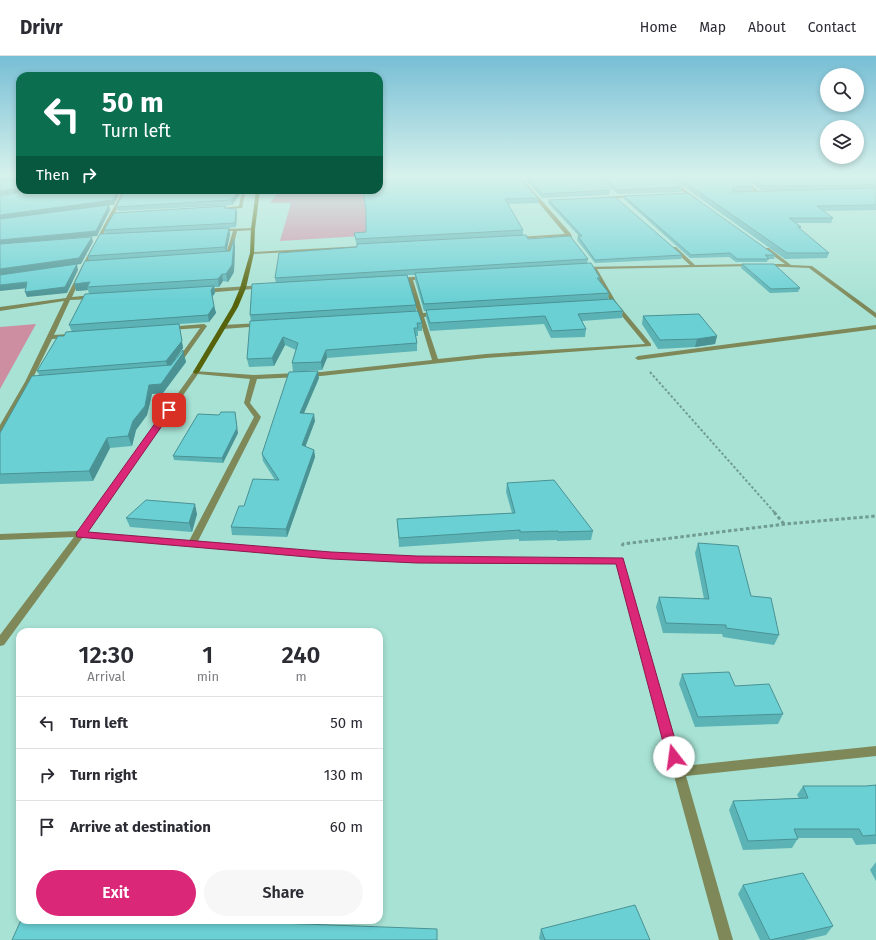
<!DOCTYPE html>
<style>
:root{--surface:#fff;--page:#f7f7f7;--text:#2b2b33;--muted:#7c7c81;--line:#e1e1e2;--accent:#db2777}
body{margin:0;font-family:"Fira Sans",sans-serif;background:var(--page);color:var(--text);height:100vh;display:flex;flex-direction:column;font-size:15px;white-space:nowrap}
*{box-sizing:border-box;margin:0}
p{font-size:13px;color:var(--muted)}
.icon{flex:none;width:22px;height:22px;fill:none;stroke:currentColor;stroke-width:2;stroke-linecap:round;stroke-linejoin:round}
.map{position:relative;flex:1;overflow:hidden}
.drawer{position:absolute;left:16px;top:572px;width:367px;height:296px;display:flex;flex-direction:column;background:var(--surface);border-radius:12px;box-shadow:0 2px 6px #0003}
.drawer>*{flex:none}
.banner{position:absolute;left:16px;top:16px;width:367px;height:122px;border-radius:12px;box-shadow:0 2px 6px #0003;background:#0b6e4f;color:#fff;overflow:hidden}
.controls{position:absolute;left:820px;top:12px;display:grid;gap:8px}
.controls a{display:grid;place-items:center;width:44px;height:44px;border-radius:50%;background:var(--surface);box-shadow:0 2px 6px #0003;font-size:20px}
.pin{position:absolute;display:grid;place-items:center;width:34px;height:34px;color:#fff;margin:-17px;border-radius:8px;box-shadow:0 2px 6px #0006}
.me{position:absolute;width:44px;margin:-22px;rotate:345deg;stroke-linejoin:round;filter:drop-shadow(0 0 3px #0008)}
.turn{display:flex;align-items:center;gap:14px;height:84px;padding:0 20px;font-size:18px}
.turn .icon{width:52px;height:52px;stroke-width:2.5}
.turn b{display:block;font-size:28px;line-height:34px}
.then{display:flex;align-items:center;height:38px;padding:0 20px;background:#0003;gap:8px;font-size:15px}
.eta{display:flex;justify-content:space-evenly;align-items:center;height:68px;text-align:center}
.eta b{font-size:24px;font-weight:600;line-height:28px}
.primary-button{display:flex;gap:8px;margin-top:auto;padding:8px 20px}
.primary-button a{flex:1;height:46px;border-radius:24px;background:var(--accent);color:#fff;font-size:16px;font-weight:600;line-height:46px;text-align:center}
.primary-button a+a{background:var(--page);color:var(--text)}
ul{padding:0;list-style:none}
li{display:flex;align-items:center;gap:12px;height:52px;padding:0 20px;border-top:1px solid var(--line)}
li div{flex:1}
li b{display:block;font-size:15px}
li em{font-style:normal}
header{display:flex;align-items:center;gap:24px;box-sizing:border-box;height:56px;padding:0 20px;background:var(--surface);border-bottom:1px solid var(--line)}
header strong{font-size:19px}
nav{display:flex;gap:22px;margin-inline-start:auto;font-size:14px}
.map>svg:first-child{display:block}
</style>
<header>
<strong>Drivr</strong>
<nav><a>Home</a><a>Map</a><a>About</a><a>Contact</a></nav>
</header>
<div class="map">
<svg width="876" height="884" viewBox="0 0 876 884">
<rect width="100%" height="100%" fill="#a7e2d4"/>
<g fill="#cd8ea2">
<polygon points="280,134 379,134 394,178 280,185 291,147 270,147"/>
<polygon points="36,268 0,333 0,271"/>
</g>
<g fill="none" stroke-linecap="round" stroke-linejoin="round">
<polyline stroke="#709c92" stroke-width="2" stroke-dasharray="2.5 2" stroke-linecap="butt" points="650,316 775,457"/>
<g stroke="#709c92" stroke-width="3" stroke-dasharray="3.5 2.5" stroke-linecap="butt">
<polyline points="774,456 784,468"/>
<polyline points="622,490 623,488 785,468 876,460"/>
</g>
<g fill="#7e8858" fill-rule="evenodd">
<polygon points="517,121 521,121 571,178 572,182 568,182 567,180 516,183 516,182 518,181 565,178"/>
<polygon points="663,121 668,121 699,144 696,145"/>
<polygon points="737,121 741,121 761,137 761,139 759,139"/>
<polygon points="118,134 122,134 125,138 86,210 72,241 92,239 95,241 92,243 70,244 54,279 68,278 71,280 68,282 52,283 31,326 4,375 0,377 0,369 25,326 64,245 0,255 0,251 66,242 82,210 121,138"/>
<polygon points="242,134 246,134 242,152 215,154 213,153 239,150"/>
<polygon points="634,139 633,141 605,143 603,142 605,141"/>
<polygon points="253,172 255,172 255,174 237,175 231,200 229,201 225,201 233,175 227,175 227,173"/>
<polygon points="362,190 362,191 360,192 252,198 250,197 252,196"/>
<path d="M 672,191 L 676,191 L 695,209 L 752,208 L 754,209 L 752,210 L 597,213 L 616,246 L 651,288 L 651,290 L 486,302 L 321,320 L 257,323 L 250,347 L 261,361 L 198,485 L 317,496 L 417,501 L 623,503 L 683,710 L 876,690 L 876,700 L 686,720 L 733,884 L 719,884 L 616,508 L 417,507 L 317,502 L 83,481 L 4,589 L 0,590 L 0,579 L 74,481 L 0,484 L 0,478 L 79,475 L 194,315 L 254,319 L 321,316 L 432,304 L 419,261 L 410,262 L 407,260 L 410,258 L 418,258 L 408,225 L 398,226 L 395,224 L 398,222 L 426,220 L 429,222 L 428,223 L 413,224 L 423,257 L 436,256 L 439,258 L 436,260 L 424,261 L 438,303 L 486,298 L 645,288 L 612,248 L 592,213 L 583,213 L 581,212 L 583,211 L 690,209 L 672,193 ZM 198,318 L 250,323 L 244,347 L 254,361 L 189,485 L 87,476 Z"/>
<polygon points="765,192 769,192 791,209 812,210 876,257 876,262 809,212 763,210 763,209 765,208 785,208 765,194"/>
<polygon points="262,229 265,231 264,232 204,237 201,235 204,233"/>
<polygon points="260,267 262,268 262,270 223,273 220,271 223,269"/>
<polygon points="204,268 207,270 180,308 176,308 175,307 200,272 169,274 167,273 167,271"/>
<polygon points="876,269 876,273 638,304 635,302 638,300"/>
</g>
<polygon fill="#56630b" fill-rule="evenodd" points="256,134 260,134 255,173 254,197 246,232 238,251 199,316 196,318 194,317 193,316 232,251 240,232 250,197 251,173"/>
</g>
<g fill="#5bb3b6">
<polygon points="523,121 595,121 610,134 609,139 542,142"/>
<polygon points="597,121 668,121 682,131 681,136 618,138"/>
<polygon points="670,121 742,121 753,130 752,135 733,136 781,134 761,134 744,121 876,121 876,154 824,155 833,162 831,167 796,167 801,171 800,173 829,197 827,202 785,203"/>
<polygon points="123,134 241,134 239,140 232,149 118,155 116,151 149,135 125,135"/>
<polygon points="362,134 379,134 538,142 538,147 508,148 523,174 523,179 528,183 588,203 587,208 600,222 599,224 609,237 608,244 623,255 622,262 582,265 586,273 585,281 551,282 544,268 430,275 426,261 426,255 424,255 415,224 415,219 407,219 416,249 416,255 422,267 422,275 418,275 418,280 416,280 417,287 417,295 327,302 322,314 293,316 292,307 296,294 285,289 274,310 249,311 247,303 251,265 250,259 276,227 275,222 357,191 355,182 354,177 366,176 366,156"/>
<polygon points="624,140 775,199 774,203 768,203 767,206 736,206 729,201 690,202 624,143"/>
<polygon points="549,144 682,199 681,203 595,207 577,184 578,180 579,180 548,147"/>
<polygon points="226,150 226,153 236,153 237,157 236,171 229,172 230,178 226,196 230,195 234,183 235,190 234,216 228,226 223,225 219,231 214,231 215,237 212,241 216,257 209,266 179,268 183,292 171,309 185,303 186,306 163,337 152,338 147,359 136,374 132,390 110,392 93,425 0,428 0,377 39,319 37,315 64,280 72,276 69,269 89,238 88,234 76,235 89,205 88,200 105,178 104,174"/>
<polygon points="742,208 800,232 798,236 770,237 741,212"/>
<polygon points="643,260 717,280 715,288 695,291 658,293 642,268"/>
<polygon points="319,322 304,357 315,365 305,391 314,394 315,401 287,481 232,479 231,471 244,450 275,424 263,405 262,398"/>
<polygon points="238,377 223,407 174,404 173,400"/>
<polygon points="507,427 593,475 591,484 557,485 557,484 519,485 519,483 399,491 397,463 512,457 506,436"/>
<polygon points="197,458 192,476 130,471 126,462"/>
<polygon points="698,487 751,540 779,579 774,589 723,581 722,578 663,577 656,551 659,541 704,543 695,497"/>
<polygon points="682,618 735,630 783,658 778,668 695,671 679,628"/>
<polygon points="876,729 876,788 856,789 852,782 798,782 792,792 743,794 729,754 733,745 799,742 797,739 803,730 866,730"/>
<polygon points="876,806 876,825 870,814"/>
<polygon points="743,829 833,870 826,879 804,884 760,884 738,838"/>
<polygon points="541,873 650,884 540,884 539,882"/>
</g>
<g fill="#4a9294">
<polygon points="5,121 19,121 20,124 0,126 0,122"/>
<polygon points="20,132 20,134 38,134 0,139 0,135"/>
<polygon points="118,134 119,138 114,149 109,149 110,154 97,180 0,189 0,159"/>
<polygon points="239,134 241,134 239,140 232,149 231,144"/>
<polygon points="236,153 237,157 236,171 235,167"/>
<polygon points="229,172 230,178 226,198 225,191"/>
<polygon points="92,181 93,186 81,208 0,219 0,213"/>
<polygon points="234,183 235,190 234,216 228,226 226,218"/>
<polygon points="77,208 78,214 67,237 27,241 25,236"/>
<polygon points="222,218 223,225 219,231 218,223"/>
<polygon points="27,226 29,232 0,235 0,229"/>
<polygon points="90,226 87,231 88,234 76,235 74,228"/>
<polygon points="214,230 215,237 212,241 211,234"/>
<polygon points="214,250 216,257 209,266 208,259"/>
<polygon points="179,268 183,292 168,313 166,305"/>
<polygon points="717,280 715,288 695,291 697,283"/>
<polygon points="283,281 285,289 274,310 272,302"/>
<polygon points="183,294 186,306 163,337 152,338 147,359 136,374 132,390 128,380 133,365 149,329 161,328"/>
<polygon points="326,294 327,302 322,314 321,306"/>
<polygon points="318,315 319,322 301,364 300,357"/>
<polygon points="235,356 238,377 223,407 222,402"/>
<polygon points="314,358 315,365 303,397 302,389"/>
<polygon points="107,382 110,392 93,425 89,415"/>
<polygon points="314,394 315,401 287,481 286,473"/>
<polygon points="195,448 197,458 192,476 189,467"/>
</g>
<g fill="#6ad0d4" stroke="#4a9294">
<polygon points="20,121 20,132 0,135 0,126 19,124"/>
<polygon points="379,121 519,121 538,142 505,143 523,174 356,183 354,177 366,176 366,153 363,134 379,134"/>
<polygon points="527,121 595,121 610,134 542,138"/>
<polygon points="603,121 668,121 682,131 618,134"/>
<polygon points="678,121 742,121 753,130 734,131 732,133 733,136 876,132 876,149 817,150 833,162 789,162 801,171 798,171 829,197 787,197"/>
<polygon points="751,121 869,121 876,125 876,129 762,130"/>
<polygon points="32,134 118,134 113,144 0,159 0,140"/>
<polygon points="161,134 239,134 238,136 231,144 116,151 124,136"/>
<polygon points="688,137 775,199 765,199 769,203 737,203 730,197 691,199 624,140"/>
<polygon points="615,141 682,199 595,204 578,180 582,180 549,144"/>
<polygon points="109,149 96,175 0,184 0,163"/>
<polygon points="226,150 224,152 236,153 235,167 104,174 114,157"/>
<polygon points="229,172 225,191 88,200 100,178"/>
<polygon points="526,179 528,183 570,180 588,203 275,222 279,197 357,191 357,188"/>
<polygon points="92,181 79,202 0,213 0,188"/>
<polygon points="234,183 232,209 226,218 222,218 218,223 87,231 90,226 74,228 85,205 230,195"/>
<polygon points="591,207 600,222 597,222 609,237 424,248 415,217"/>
<polygon points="77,208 65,231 25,236 27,226 0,229 0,219"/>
<polygon points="742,208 774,208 800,232 771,233"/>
<polygon points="407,219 416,249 250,259 252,228"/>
<polygon points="214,230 211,234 214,250 208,259 69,269 85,238"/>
<polygon points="613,243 623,255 578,258 586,273 552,275 545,260 430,267 426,254"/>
<polygon points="418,255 422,267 417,267 418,272 414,272 417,287 326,294 321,306 292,307 298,287 283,281 272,302 247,303 250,265"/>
<polygon points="699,258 717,280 697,283 660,284 643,260"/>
<polygon points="179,268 182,285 166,305 37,315 58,280 64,280 66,276"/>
<polygon points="183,294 183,297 161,328 149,329 145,350 133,365 128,380 107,382 89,415 0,418 0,377 32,320 171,309"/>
<polygon points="318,315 300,357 314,358 302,389 314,394 286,473 231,471 239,450 244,450 253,423 279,424 262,398 289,316"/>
<polygon points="221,356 235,356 237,372 222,402 173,400 198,358 219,359"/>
<polygon points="554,424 593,475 558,476 558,475 520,476 520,474 399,482 397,463 515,457 507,427"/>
<polygon points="146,444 195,448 189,467 126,462"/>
<polygon points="698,487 738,490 751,540 771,542 779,579 726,572 726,569 666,567 659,541 709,543"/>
<polygon points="729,616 735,630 769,628 783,658 698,661 682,618"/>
<polygon points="876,729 876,779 863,780 859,773 794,773 798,783 748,785 733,745 808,742 803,730 866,730"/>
<polygon points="803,817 833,870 770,884 743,829"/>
<polygon points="635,849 650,884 545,884 541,873"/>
<polygon points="21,864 197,864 437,873 437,884 12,884"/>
</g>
<linearGradient id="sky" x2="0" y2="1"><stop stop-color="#77bed5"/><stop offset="0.49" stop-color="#d7f2ec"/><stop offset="1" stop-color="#d7f2ec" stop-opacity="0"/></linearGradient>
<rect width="876" height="245" fill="url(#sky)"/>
<polygon fill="#db2777" stroke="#8e194d" points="169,351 173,354 88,476 331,496 417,500 623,502 680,701 679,705 674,707 669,705 667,701 616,508 417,507 331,503 77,481 76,478 77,476 166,352"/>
</svg>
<div class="controls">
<a><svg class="icon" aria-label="search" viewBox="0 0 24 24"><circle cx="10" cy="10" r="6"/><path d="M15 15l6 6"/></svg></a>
<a><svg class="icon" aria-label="layers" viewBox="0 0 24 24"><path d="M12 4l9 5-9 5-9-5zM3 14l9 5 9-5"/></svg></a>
</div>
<div class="pin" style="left:169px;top:354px;background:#d93025"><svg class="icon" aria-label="arrive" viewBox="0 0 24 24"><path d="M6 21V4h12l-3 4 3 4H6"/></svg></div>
<svg class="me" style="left:674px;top:701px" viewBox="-20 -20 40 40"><circle r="19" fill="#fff"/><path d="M0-13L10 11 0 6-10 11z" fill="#db2777"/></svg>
<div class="banner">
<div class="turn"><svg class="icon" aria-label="left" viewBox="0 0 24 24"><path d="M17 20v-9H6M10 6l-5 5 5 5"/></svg><div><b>50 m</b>Turn left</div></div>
<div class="then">Then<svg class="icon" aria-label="right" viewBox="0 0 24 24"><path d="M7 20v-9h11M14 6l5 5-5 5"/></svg></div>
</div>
<section class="drawer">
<div class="eta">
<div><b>12:30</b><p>Arrival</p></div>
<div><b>1</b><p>min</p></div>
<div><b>240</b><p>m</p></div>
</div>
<ul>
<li><svg class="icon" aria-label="left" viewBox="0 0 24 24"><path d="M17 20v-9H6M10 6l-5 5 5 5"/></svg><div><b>Turn left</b></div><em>50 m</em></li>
<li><svg class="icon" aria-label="right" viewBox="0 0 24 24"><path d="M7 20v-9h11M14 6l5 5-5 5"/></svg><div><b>Turn right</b></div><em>130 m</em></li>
<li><svg class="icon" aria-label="arrive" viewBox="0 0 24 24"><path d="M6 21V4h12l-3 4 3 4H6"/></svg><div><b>Arrive at destination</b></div><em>60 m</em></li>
</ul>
<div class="primary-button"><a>Exit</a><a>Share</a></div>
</section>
</div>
